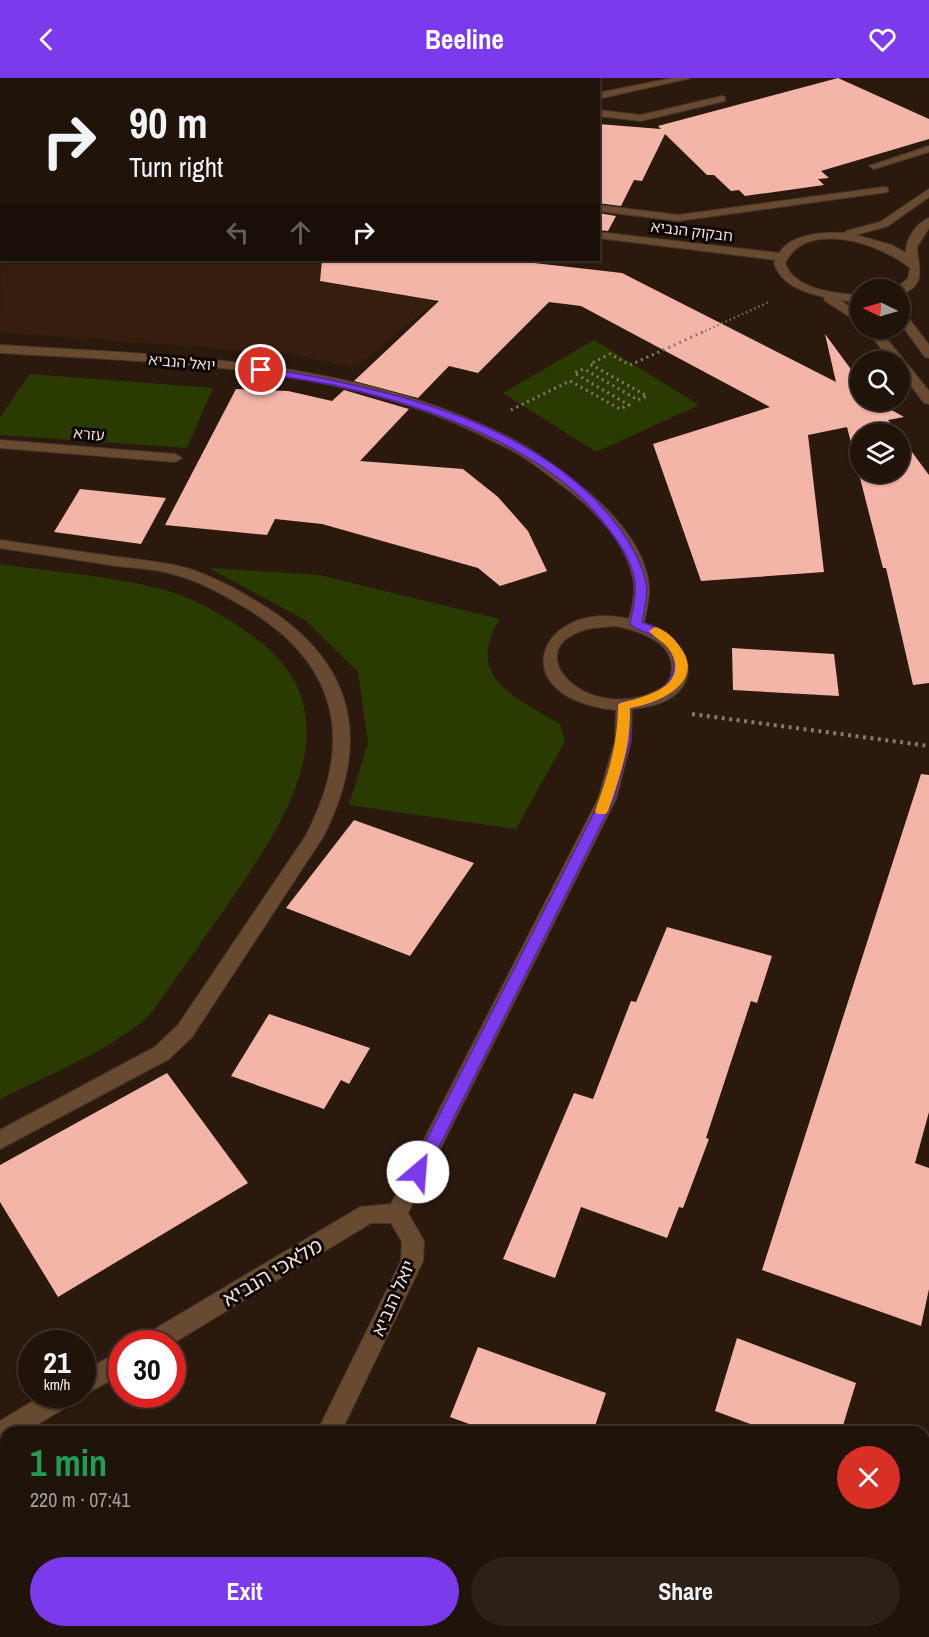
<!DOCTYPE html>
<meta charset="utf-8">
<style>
:root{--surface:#20130a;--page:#2d2018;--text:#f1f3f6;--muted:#a29e9c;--line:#3d322b;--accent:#7c3aed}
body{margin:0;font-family:"Archivo Narrow","Noto Sans Hebrew",sans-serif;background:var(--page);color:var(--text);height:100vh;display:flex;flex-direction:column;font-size:22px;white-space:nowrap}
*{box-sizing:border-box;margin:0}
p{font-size:20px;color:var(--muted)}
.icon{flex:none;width:33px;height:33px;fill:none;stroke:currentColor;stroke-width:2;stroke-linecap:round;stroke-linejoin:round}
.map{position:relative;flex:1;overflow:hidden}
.panel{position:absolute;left:0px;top:1348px;width:930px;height:212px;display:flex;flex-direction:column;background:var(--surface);border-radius:18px 18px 0 0;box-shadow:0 2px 4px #0004,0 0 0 2px var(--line)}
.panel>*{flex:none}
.guide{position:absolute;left:0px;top:0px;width:600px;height:183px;box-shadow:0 2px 4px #0004,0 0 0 2px var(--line);background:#20130a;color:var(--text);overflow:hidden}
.needle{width:39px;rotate:275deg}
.fabs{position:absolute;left:850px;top:201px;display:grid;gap:12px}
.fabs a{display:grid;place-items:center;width:60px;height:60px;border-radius:50%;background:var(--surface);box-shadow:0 2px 4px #0004,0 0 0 2px var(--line);font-size:30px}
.speed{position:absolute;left:18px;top:1252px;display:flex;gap:12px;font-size:30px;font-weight:700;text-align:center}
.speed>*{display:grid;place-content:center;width:78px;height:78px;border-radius:50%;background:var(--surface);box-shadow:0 2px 4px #0004,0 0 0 2px var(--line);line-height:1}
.speed small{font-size:15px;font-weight:400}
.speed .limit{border:9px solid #d22;background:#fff;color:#111}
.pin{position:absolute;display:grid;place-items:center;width:51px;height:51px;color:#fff;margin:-26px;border:3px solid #fff;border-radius:50%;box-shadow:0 2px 6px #0007}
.me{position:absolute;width:66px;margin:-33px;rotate:27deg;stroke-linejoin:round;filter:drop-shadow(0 0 4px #0008)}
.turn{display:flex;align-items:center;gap:21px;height:126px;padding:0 30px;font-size:27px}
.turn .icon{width:78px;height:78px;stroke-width:2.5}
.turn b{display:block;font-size:42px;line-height:51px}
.lanes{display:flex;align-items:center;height:57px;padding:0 30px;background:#0003;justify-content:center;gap:30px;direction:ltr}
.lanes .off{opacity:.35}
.round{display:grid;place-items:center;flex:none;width:63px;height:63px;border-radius:32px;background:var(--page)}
.headline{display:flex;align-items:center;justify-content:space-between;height:102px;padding:0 30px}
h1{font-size:36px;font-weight:700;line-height:45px;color:#1e9e55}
.cta{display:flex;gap:12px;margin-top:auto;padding:12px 30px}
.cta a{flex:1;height:69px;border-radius:36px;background:var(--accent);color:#fff;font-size:24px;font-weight:700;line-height:69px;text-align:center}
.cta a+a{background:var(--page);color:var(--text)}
header{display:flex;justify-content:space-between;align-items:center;height:78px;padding:0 30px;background:var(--accent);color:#fff;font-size:27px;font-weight:700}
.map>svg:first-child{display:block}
</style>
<header><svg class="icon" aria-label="back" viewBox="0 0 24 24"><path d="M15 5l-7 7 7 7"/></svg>Beeline<svg class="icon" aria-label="heart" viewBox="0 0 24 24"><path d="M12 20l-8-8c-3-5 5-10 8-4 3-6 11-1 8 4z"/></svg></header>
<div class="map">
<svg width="929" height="1559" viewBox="0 0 929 1559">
<rect width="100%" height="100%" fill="#2b190e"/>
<polygon fill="#361e0f" points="1,148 2,182 504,182 497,191 457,206 355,290 292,276 0,254"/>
<g fill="#2a3b02">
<polygon points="594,262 699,327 596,374 503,315"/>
<polygon points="30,296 213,310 187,370 0,357 0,339"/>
<path d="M 0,486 C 52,494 106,497 157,510 C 190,517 223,537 250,556 C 362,634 283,747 226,829 C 201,865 175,901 150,937 C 108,974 50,996 0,1021 Z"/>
<path d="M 209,490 L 319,497 L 500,541 C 463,599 517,621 560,646 L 565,663 L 516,751 L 349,727 L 368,665 L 358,594 L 305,542 Z"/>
</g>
<g fill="#f4b5a9">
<polygon points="838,0 929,41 929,61 821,93 829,100 818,101 824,107 745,118 739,112 731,113 714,97 707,97 665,56 642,103 634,102 621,128 598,125 598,46 661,51 658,48"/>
<polygon points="598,135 616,138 608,153 598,152"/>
<polygon points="322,182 507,182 622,195 836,304 825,256 861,305 861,322 874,322 904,339 888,342 898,356 861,356 861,394 900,394 900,358 929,397 929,605 913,607 886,490 883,490 847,349 808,357 824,494 701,503 653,366 770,329 581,228 549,224 478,295 449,288 418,320 354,303 439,223 320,203"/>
<polygon points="236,311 288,313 332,323 344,312 409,331 360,383 463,391 498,419 528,453 547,493 500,508 478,490 322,446 275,441 267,457 165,447"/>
<polygon points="80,411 166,420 141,466 54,454"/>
<polygon points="732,570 834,576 839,618 733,612"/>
<polygon points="921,696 929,697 929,1034 915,1085 929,1090 929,1211 921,1248 762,1192"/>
<polygon points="354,742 474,785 410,878 286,830"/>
<polygon points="667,849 772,878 757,925 751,923 706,1060 709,1061 683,1130 679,1129 667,1160 581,1129 555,1200 503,1181 574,1015 593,1021 631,923 636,924"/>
<polygon points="269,936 370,970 349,1006 341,1002 324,1031 231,998"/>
<polygon points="167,995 248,1105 58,1219 0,1124 0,1087"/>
<polygon points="737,1260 856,1305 841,1354 751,1354 753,1347 715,1333"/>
<polygon points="478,1269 606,1315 593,1354 491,1354 450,1339"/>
</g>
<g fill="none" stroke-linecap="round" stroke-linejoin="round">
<defs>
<g id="minor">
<polygon points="188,0 203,0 204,2 189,2"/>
<polygon points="377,0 389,0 376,2"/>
<polygon points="672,0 691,0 598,21 598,15"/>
<polygon points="722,18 725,19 725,23 641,43 598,38 598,32 641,37"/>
<rect x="0" y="31" width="2" height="6"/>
<polygon points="929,68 929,74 874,91 869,88"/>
<polygon points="884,109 888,110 888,114 678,143 598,133 598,127 678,137"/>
<path d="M 929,111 L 929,119 L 888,148 L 856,157 L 892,167 L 906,175 C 905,161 917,145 929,140 L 929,150 L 917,169 C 918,190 928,207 900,217 L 900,212 L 895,212 L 908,200 L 910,190 C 881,166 807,140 785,185 C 794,212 837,216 861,217 L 861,225 L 840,222 L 861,237 L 861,246 L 825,223 L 824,219 C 803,214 781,207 774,185 L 776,182 L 598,160 L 598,154 L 779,175 C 792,155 823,154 845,155 L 846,153 L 880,144 Z"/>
<polygon points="0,121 2,121 0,128"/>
<polygon points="900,233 904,234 929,267 929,280 925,279 900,245"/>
<polygon points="865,250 878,250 929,313 929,326 924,325 900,293 900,284 892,284"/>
<path d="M 0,267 C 176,278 368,280 527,369 C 542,378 557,390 571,401 C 604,424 646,466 649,509 C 650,521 646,533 644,545 C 676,553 708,594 672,619 C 660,627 646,629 632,631 L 631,663 L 616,721 L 408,1135 L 424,1163 L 423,1183 L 341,1354 L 317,1354 L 401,1183 L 402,1164 L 391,1145 L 371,1145 L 172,1266 L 139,1266 L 143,1258 L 360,1129 L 391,1126 L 598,721 L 615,663 L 616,632 C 499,620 539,520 629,541 C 632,530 635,517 634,506 C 628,464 592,429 560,406 C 547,396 534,386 520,377 C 507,369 492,363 479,356 C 333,285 159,285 0,275 ZM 616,548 C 640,553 678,565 671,597 C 669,604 663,610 656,613 C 586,647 514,570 588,551 C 597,549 607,549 616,548 Z"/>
<polygon points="0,362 175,376 182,380 175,384 0,370"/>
<path d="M 0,462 C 39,468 78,473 118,479 C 142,482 166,484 190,491 C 213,499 235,510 256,523 C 353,580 374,659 323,759 L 192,959 L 169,981 L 0,1071 L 0,1052 L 155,969 L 178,947 L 305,759 C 355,665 340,586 246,530 C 224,517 201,504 176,497 C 157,491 137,490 117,488 C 78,482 39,476 0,470 Z"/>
<polygon points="122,1272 122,1296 82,1318 79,1317 82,1317 82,1294"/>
<polygon points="43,1317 77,1317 73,1325 25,1354 6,1354 6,1365 0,1368 0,1343"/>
<polygon points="929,1407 929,1454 924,1456 924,1410"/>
<polygon points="218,1554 245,1554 243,1559 216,1559"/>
<polygon points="887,1554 913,1554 912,1559 886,1559"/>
</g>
</defs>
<use href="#minor" stroke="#46352a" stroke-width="2"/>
<g stroke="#87776d" stroke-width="2" stroke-dasharray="1.5 3" stroke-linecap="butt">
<polyline points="12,2 15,0"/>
<polyline points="701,255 769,224"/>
</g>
<polyline stroke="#87776d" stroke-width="3" stroke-dasharray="2 4" stroke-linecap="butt" points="511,332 570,303 620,331 629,327 574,295 584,291 638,322 647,318 590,286 610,276 630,287 705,253"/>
<polyline stroke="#87776d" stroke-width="4" stroke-dasharray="3 4.5" stroke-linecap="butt" points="692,636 929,668"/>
<use href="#minor" fill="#684a30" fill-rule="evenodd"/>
</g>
<path fill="#7c3aed" stroke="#51269a" stroke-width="1.5" d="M 261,289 C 383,310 538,342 617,447 C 630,464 641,483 646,504 C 649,515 644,532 642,544 C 710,568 695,620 630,630 L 630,663 L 614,721 L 424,1099 L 412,1099 L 410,1094 L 601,721 L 617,663 L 618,627 L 620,625 C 632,621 645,621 656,615 C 676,603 681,580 663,564 C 653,555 639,554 630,546 C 632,534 637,517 635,505 C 633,485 619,464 607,449 C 548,369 427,328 333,307 C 308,302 282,299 257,294 L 256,292 Z"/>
<path fill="#f59e0b" d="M 655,549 C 666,552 674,560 680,569 C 707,604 658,626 630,630 C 631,668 620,698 608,733 L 606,736 L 597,736 L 595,733 C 608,697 618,666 618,627 L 620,625 C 642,619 688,610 672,576 C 667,565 656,561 649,553 Z"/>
<g text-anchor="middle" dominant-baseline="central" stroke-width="6" stroke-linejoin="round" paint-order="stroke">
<g font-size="15" fill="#ebded6" stroke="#0e0603">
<text transform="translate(692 153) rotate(7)">חבקוק הנביא</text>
<text transform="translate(182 284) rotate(5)">יואל הנביא</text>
<text transform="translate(89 356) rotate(5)">עזרא</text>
</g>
<g font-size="18" fill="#ebded6" stroke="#0e0603">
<text transform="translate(393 1220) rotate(-66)">יואל הנביא</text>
</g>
<g font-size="21" fill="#ebded6" stroke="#0e0603">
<text transform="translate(272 1194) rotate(-31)">מלאכי הנביא</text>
</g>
</g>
</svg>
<div class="fabs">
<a><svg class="needle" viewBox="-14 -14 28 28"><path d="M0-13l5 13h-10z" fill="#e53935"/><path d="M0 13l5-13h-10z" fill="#a29e9c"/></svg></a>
<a><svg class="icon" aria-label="search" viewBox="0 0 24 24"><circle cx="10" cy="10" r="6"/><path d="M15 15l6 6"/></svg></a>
<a><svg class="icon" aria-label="layers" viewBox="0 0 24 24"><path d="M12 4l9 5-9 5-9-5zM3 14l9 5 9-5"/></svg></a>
</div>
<div class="speed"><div>21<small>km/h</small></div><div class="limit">30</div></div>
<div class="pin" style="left:261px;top:292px;background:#d93025"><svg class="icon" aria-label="arrive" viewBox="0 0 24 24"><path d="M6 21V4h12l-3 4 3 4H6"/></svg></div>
<svg class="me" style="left:418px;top:1094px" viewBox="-20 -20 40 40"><circle r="19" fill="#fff"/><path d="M0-13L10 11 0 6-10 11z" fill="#7c3aed"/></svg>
<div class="guide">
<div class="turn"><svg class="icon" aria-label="right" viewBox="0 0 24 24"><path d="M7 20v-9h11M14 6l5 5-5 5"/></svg><div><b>90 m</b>Turn right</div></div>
<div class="lanes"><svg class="icon off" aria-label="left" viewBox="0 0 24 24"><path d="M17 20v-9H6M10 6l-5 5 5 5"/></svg><svg class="icon off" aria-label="ahead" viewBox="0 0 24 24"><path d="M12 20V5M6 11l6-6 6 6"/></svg><svg class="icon" aria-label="right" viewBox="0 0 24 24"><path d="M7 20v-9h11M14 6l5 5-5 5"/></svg></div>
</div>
<section class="panel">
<div class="headline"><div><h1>1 min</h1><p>220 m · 07:41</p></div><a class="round" style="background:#d93025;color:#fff"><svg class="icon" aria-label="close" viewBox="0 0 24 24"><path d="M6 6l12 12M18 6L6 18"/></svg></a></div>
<div class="cta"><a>Exit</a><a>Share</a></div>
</section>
</div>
